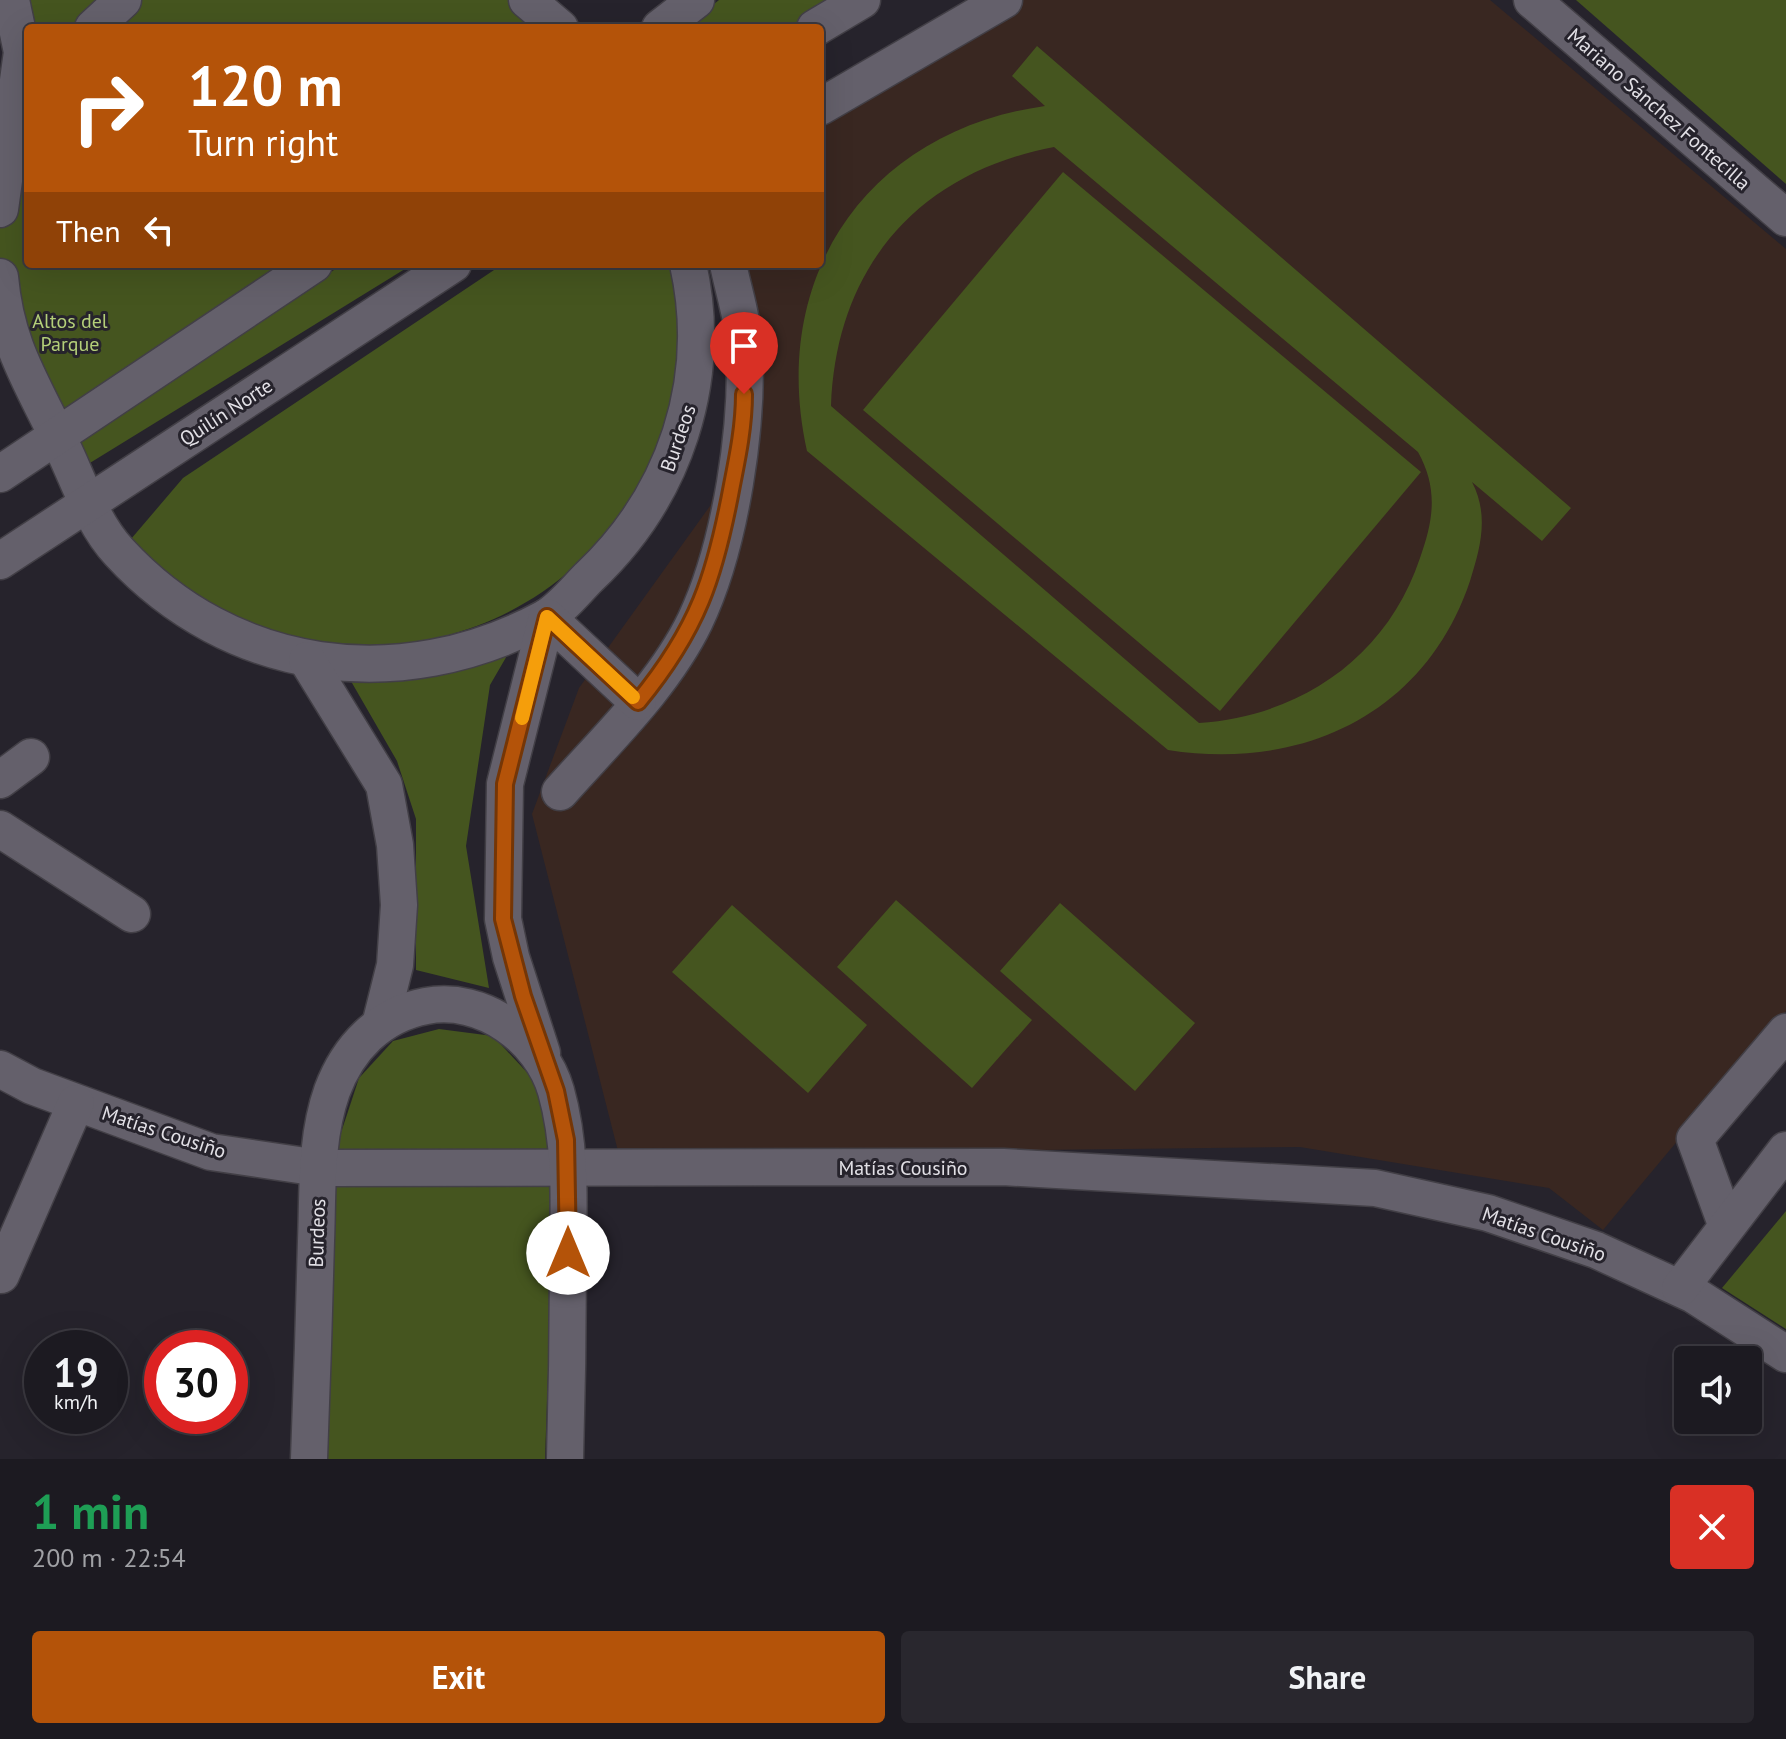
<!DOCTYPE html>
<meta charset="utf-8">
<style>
:root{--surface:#1c1a21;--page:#29272e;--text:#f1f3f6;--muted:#a0a1a5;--line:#3a383f;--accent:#b45309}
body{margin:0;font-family:"PT Sans",sans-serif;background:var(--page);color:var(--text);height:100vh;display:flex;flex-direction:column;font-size:30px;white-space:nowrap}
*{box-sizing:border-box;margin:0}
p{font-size:26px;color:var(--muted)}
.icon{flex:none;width:44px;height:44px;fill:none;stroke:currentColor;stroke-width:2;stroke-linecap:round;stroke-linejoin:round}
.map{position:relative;height:1459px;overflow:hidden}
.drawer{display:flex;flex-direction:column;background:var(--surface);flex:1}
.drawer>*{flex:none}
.hud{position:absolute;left:24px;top:24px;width:800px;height:244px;border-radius:8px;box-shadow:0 8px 32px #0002,0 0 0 2px var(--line);background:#b45309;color:#fff;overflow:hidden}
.tools{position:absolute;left:1674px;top:1346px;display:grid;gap:16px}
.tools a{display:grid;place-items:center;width:88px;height:88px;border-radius:8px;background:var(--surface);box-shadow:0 8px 32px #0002,0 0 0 2px var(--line);font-size:40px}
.speed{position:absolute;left:24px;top:1330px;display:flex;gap:16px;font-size:40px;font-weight:700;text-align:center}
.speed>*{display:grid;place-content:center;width:104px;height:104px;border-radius:50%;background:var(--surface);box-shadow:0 8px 32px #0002,0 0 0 2px var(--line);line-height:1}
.speed small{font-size:20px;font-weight:400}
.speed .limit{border:12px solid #d22;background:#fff;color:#111}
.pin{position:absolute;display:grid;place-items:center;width:68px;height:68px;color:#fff;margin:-82px -34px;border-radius:50% 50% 50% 0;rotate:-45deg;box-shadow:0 0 8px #0007}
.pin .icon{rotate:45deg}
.me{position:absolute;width:88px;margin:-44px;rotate:0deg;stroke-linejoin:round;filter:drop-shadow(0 0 6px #0008)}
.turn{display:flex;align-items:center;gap:28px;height:168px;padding:0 32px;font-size:36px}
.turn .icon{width:104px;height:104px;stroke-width:2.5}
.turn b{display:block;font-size:56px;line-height:68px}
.then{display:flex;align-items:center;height:76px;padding:0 32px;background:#0003;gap:16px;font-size:30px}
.round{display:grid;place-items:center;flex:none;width:84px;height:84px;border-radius:8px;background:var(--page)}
.overview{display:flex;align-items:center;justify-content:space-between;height:136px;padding:0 32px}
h1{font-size:48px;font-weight:800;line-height:60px;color:#1e9e55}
.cta{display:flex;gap:16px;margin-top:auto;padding:16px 32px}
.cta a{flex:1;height:92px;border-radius:8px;background:var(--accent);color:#fff;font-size:32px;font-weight:800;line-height:92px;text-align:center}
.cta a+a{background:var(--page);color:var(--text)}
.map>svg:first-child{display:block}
</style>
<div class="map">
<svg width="1786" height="1459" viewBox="0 0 1786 1459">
<rect width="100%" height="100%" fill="#26232c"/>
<polygon fill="#392721" points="977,0 1490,0 1786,249 1786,1011 1603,1230 1549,1188 1300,1147 619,1155 532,814 579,688 710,506 754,343 739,264 820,264 820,93"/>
<g fill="#45551f" fill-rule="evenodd">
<polygon points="0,0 515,0 549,28 28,28 28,264 303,264 40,436 6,371 0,341 0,214 15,119"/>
<polygon points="719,0 841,0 796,28 684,28"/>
<polygon points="1576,0 1786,0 1786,184"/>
<path d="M 1037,46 L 1571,508 L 1542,541 L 1472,482 C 1489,515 1481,546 1470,581 C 1425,715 1301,771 1168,750 L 807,451 C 768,276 868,131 1045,106 L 1012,76 ZM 1054,147 L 1418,452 C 1438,488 1434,519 1420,558 C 1387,657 1301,716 1199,723 L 831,406 C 836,267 918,173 1054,147 Z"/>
<polygon points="1063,172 1421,472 1220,711 863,410"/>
<polygon points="343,264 413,264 85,466 76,441"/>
<path d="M 503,264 L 670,264 C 715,465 561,654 354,645 C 321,643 290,640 259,628 C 208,609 169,577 131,539 L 183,478 Z"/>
<polygon points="515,642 490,685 466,846 489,988 416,970 416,819 397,761 348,676"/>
<polygon points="896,900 1032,1020 972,1088 837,967"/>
<polygon points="1060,903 1195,1023 1135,1091 1000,971"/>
<polygon points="732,905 867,1025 808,1093 672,972"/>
<polygon points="439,1029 493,1036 535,1081 555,1170 545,1459 316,1459 331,1163 359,1078 393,1041"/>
<polygon points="1786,1211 1786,1329 1722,1288"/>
</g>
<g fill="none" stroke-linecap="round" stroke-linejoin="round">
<defs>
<g id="minor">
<polyline points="527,0 560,28"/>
<polyline points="1532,0 1786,218"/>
<polyline points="93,28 123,0"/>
<polyline points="660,28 696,0"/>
<polyline points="815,28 862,0"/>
<polyline points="820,107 1004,0"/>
<polyline points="0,209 22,52 11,0"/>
<path d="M 0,277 C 6,347 33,384 62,446 C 79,481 92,523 119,552 C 231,674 400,696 545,618 C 561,609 576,590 589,577 C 675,496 714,380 688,264"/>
<polyline points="0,474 314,264"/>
<polyline points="0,561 453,264"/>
<polyline points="307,660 384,785 395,845 399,905 395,965 380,1025"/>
<polyline points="0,780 31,757"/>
<path d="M 560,792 C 607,739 664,685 695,621 C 731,545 749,424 744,341 C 742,316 733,289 728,264"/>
<polyline points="0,829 132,914"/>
<polyline points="542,1053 511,957 503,919 505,784 547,617 638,702"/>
<polyline points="0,1069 32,1086 211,1152 319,1168 1003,1167 1375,1188 1488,1213 1596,1250 1694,1295 1786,1354"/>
<polyline points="1726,1224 1695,1139 1786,1032"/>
<polyline points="1,1275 76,1103"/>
<polyline points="1680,1288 1786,1150"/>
<path d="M 309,1459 C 312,1386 314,1314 316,1241 C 318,1192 315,1139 332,1091 C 348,1048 379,1015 426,1006 C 482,995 541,1038 556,1091 C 571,1144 569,1199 568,1253 C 568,1322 567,1390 565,1459"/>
</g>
</defs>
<use href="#minor" stroke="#423f46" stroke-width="39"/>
<use href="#minor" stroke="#64606b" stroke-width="36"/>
</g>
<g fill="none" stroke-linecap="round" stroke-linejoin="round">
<defs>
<path id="route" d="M 568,1253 L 566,1140 L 556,1091 L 523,996 L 503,919 L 505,784 L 547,617 L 638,702 C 698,629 715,577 732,485 C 738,455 744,425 744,394"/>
</defs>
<use href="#route" stroke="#753606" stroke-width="20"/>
<use href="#route" stroke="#b45309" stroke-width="14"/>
<polyline stroke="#f59e0b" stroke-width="14" points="522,718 547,617 633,697"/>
</g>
<g text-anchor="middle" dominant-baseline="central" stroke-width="6" stroke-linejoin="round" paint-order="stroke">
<g font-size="20" fill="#e2e0e6" stroke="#26232c">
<text transform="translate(1659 109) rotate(41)">Mariano Sánchez Fontecilla</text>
<text transform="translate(226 412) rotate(-33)">Quilín Norte</text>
<text transform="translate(678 438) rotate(-71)">Burdeos</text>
<text transform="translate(164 1132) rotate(18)">Matías Cousiño</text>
<text x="903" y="1168">Matías Cousiño</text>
<text transform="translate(317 1233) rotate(-88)">Burdeos</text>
<text transform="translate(1544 1234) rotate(19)">Matías Cousiño</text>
</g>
<g font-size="20" fill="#b4cf79" stroke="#26232c">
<text x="70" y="321">Altos del<tspan x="70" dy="23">Parque</tspan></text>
</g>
</g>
</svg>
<div class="tools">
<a><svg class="icon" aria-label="sound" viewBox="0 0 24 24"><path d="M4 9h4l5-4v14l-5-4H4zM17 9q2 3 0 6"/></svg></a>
</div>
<div class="speed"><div>19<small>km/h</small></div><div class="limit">30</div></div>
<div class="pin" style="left:744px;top:394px;background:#d93025"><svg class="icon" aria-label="arrive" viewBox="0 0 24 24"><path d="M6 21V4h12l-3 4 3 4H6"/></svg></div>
<svg class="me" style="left:568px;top:1253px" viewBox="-20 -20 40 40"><circle r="19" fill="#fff"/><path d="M0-13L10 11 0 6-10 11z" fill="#b45309"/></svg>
<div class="hud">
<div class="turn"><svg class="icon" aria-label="right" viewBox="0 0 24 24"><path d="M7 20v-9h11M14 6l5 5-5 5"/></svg><div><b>120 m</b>Turn right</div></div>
<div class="then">Then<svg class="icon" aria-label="left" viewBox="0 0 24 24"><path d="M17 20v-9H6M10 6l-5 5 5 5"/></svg></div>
</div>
</div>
<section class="drawer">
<div class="overview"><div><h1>1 min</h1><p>200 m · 22:54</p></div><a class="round" style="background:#d93025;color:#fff"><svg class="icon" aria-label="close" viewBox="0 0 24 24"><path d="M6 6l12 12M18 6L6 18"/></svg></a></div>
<div class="cta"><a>Exit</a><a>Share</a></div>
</section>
